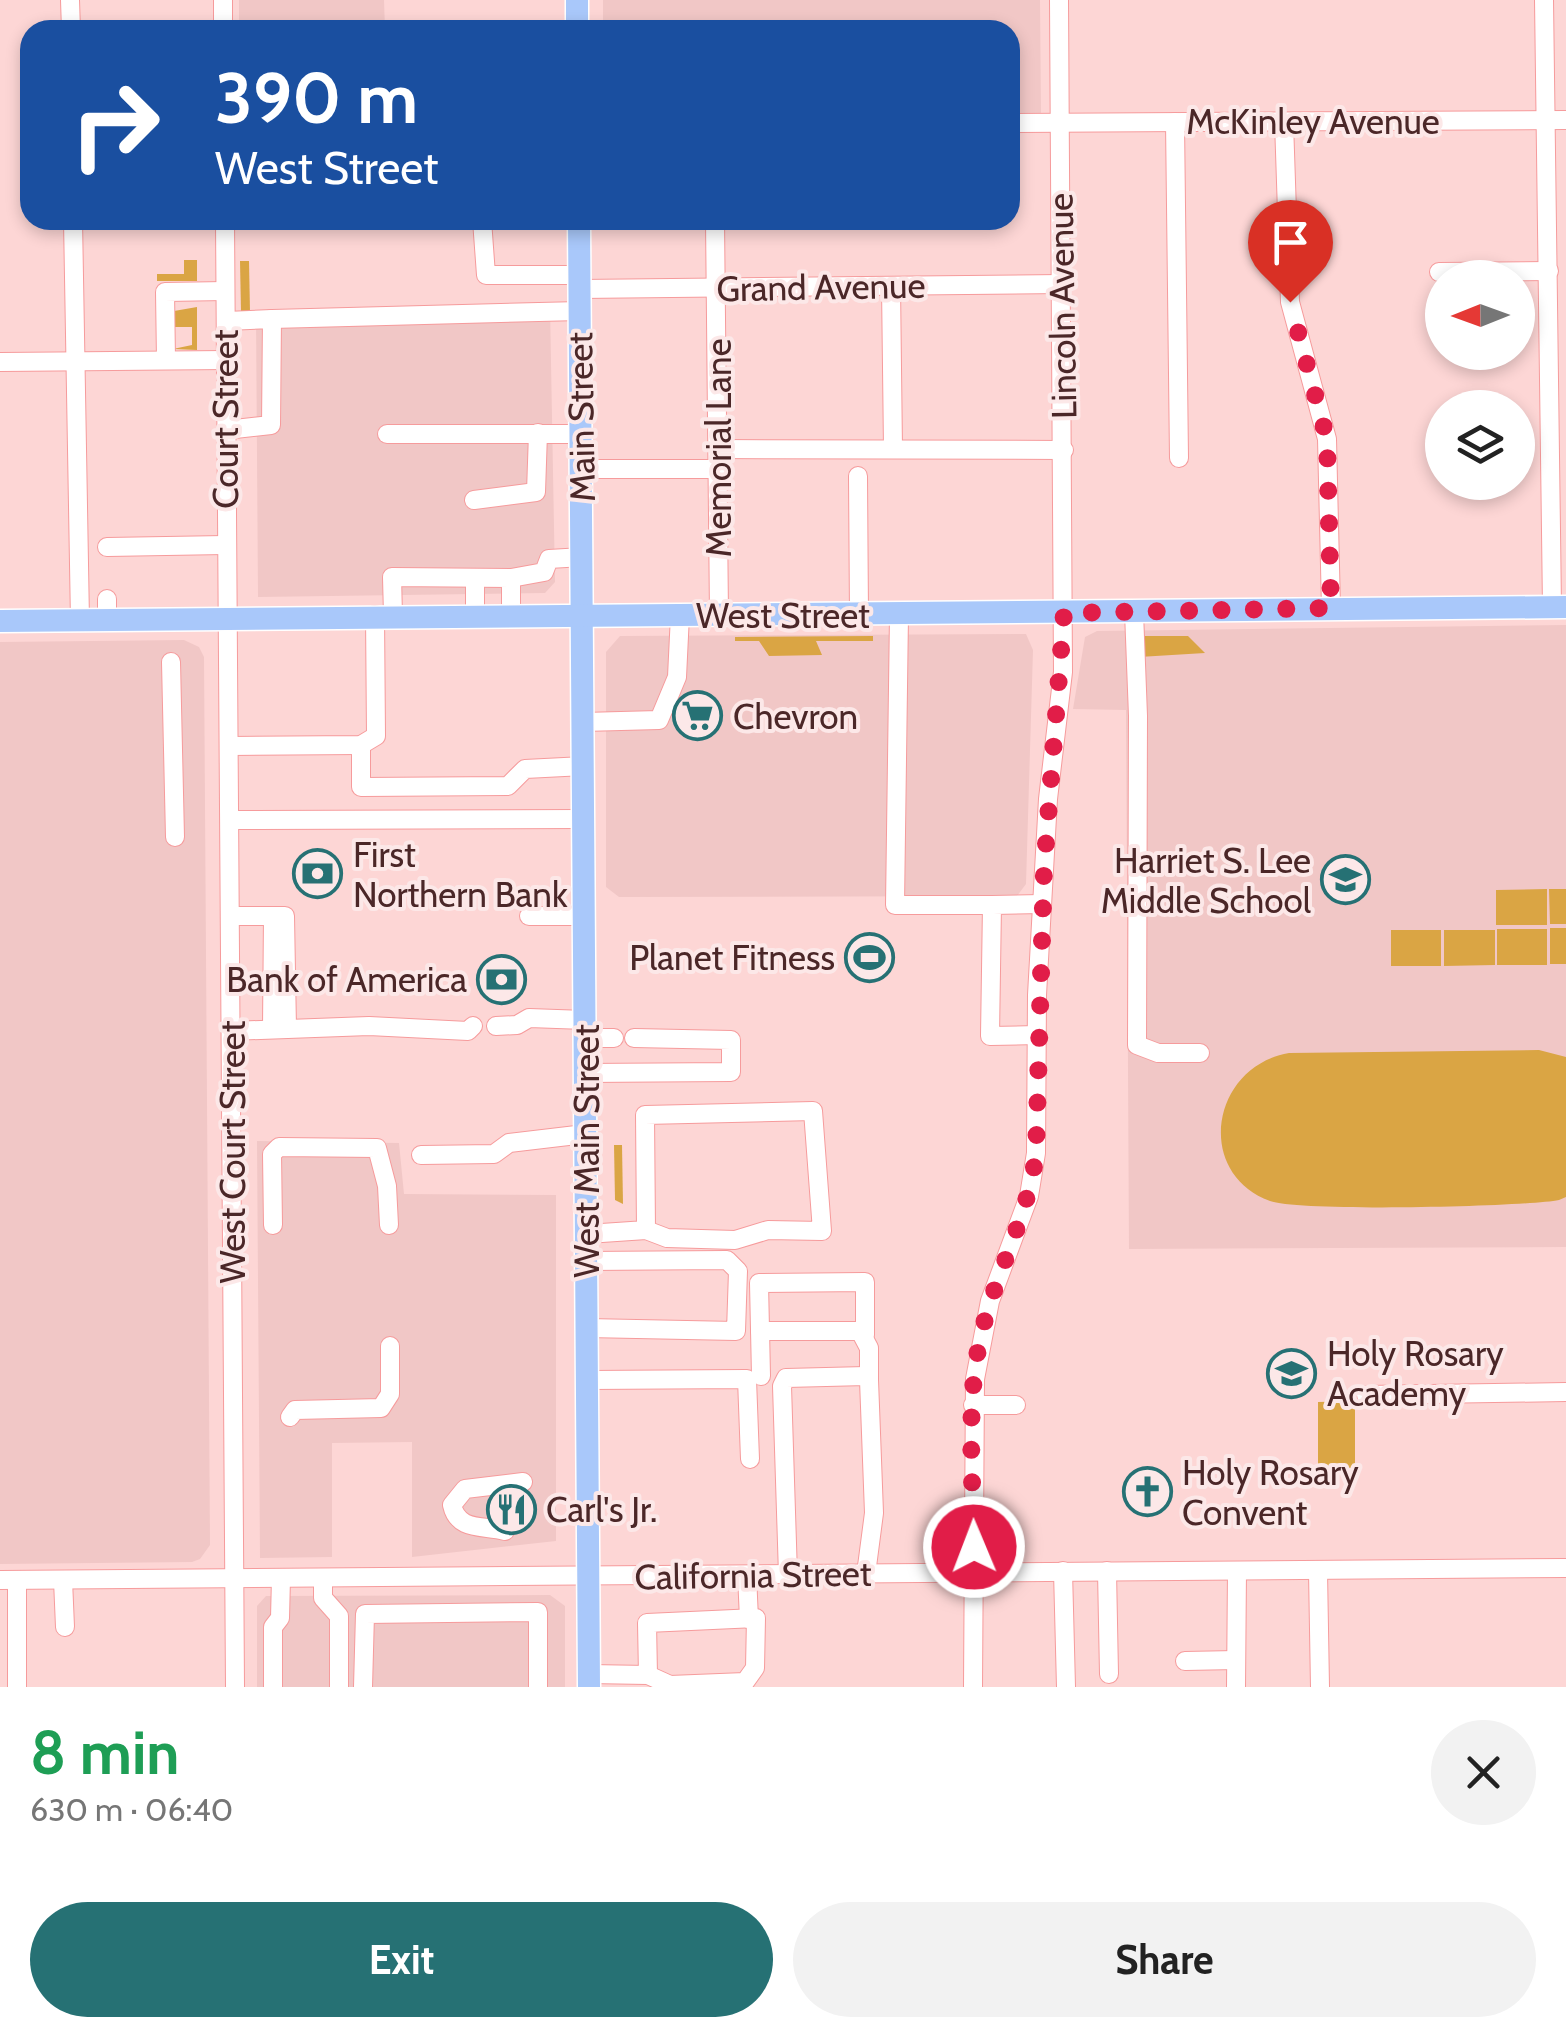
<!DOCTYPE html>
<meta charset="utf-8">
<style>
:root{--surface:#fff;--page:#f2f2f2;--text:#222;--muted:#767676;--accent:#267174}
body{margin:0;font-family:Cabin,sans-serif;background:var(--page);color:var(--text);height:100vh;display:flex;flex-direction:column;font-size:38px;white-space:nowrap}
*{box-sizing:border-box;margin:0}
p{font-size:32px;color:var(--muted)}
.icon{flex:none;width:55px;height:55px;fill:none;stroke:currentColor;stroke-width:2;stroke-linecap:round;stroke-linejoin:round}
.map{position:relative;height:1687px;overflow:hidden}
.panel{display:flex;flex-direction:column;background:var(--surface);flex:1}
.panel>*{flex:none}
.top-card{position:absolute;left:20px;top:20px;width:1000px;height:210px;border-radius:30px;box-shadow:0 5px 15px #0003;background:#1a4fa0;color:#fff;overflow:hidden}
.needle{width:65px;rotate:269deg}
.tools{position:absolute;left:1425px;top:260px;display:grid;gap:20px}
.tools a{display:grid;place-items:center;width:110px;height:110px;border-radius:50%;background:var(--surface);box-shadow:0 5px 15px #0003;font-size:50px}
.pin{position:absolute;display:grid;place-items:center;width:85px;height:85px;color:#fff;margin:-102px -42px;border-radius:50% 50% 50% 0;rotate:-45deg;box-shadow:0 0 10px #0007}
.pin .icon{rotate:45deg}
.me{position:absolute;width:110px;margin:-55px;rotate:359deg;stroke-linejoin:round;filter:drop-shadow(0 0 8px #0008)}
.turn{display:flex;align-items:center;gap:35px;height:210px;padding:0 30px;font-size:45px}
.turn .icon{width:130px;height:130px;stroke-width:2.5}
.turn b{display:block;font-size:70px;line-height:85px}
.round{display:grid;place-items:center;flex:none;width:105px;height:105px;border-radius:52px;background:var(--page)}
.overview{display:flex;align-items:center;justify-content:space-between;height:170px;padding:0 30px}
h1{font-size:60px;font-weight:800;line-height:75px;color:#1e9e55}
.button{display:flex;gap:20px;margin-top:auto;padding:20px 30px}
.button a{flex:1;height:115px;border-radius:60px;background:var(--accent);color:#fff;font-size:40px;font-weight:800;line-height:115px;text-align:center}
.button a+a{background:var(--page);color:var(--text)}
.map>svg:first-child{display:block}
</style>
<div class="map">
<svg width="1566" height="1687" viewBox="0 0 1566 1687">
<rect width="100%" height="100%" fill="#fdd6d5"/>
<g fill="#f1c7c6">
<polygon points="239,0 384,0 385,30 239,30"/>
<polygon points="603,0 1040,0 1041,117 1010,117 1010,30 603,30"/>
<polygon points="550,307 555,582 545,593 258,597 256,313"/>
<polygon points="1566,625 1566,1247 1129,1249 1126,710 1073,709 1085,637 1097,631"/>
<polygon points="1026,634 1033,650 1026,884 1017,896 619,897 606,887 606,652 620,636"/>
<polygon points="184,640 199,647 204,657 210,1545 200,1559 192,1562 0,1564 0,642"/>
<polygon points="257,1141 399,1143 404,1194 556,1195 556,1541 412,1557 412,1442 332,1443 332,1557 260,1558"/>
<polygon points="550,1595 565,1606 565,1687 257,1687 257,1606 266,1596"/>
</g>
<g fill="#daa544">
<polygon points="184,260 197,260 197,281 157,281 157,274 184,274"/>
<polygon points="240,261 249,261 250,312 241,312"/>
<polygon points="197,307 197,350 173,349 192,345 192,327 173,327 174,311"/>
<polygon points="873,636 873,641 816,641 822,655 769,656 759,641 735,641 735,637"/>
<polygon points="1141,636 1188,636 1205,653 1139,657"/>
<polygon points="1547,889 1547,925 1496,925 1496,890"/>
<polygon points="1549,889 1566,889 1566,924 1550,924"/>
<rect x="1550" y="928" width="16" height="36"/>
<rect x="1497" y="929" width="50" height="36"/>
<rect x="1391" y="930" width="50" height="36"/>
<polygon points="1444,930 1495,930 1495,965 1444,966"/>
<path d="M 1539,1050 L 1566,1057 L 1566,1197 L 1559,1200 C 1524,1207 1299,1212 1270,1201 C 1193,1172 1212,1066 1289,1053 Z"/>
<polygon points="614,1145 622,1145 623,1204 615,1200"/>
<polygon points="1355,1401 1355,1468 1318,1468 1318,1402"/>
</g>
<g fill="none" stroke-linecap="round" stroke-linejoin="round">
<defs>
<g id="minor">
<polyline points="70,0 71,30"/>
<polyline points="223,0 223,30"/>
<polyline points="1544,0 1552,607"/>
<polyline points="1175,122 1179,458"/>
<polyline points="1284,122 1290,302 1327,439 1331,608"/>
<polyline points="1010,123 1566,120"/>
<polyline points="73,220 80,621"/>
<polyline points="225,220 235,1687"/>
<polyline points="482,220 486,275 580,275"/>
<polyline points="715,220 719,615"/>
<polyline points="1439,272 1549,271"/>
<polyline points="891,286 893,449"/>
<polyline points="580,289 1062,284"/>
<polyline points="272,319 580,311"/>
<polyline points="226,321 272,319 271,425 226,430"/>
<polyline points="166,360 165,292 225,291"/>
<polyline points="0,362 226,360"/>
<polyline points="387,434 581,434"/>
<polyline points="718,449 1064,450"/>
<polyline points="582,469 718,469"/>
<polyline points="858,476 859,615"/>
<polyline points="474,500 536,492 538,433"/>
<polyline points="107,547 225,545"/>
<polyline points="511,578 544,572 549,559 583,557"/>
<polyline points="107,599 107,620"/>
<polyline points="1134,612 1138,716 1137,1045 1158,1053 1200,1053"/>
<polyline points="393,615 392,577 511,578 511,615"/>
<polyline points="475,615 475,578"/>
<polyline points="899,615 895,905 992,905"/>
<polyline points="171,662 175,837"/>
<polyline points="583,722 659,720 677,677 680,615"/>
<polyline points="361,745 361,787 508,786 525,769 584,766"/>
<polyline points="229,746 361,745 376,736 375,615"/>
<polyline points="230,820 584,819"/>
<polyline points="230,916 285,916 287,1028"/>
<polyline points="529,916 585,916"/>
<polyline points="496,1026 517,1025 529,1018 585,1020"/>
<polyline points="272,1028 273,916"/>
<polyline points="231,1031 369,1026 468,1031 473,1026"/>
<polyline points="1037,1035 990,1036 992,905 1042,904"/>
<polyline points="585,1038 614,1038"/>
<polyline points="585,1073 731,1072 731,1040 634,1038"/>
<polyline points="421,1155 494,1154 509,1143 585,1134"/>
<polyline points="273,1225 272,1154 279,1147 377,1148 387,1186 389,1225"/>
<polyline points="587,1234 646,1230 667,1238 735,1240 768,1230 822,1231 813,1111 645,1115 646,1230"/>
<polyline points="587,1261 727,1260 738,1271 736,1331 587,1328"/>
<polyline points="760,1331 860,1331 869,1348 869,1380"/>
<polyline points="761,1376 759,1283 865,1282 865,1335"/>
<polyline points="588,1380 747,1379 750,1459"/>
<polyline points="1366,1395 1566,1392"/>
<polyline points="973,1405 1016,1405"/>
<polyline points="290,1417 295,1410 381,1408 390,1394 390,1346"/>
<path d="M 505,1531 C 484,1525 458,1532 452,1505 L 465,1489 L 523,1482"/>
<polyline points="1063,1571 1066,1687"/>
<polyline points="1107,1571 1109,1674"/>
<polyline points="1318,1571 1320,1687"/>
<polyline points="747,1575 749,1619"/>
<polyline points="788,1575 782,1386 786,1378 866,1376 869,1380 874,1513 866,1574"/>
<polyline points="323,1578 323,1598 339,1616 339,1687"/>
<polyline points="0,1580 1566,1568"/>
<polyline points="17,1580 17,1687"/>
<polyline points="63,1580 65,1627"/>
<polyline points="1185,1661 1236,1660"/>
<polyline points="589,1674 648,1675 670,1685 745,1682 755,1668 756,1618 647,1623 648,1675"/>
<polyline points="273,1687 273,1627 280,1618 281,1578"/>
<polyline points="363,1687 365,1614 538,1612 538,1687"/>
<polyline points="973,1687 975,1379 990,1301 1029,1196 1036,1153 1037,995 1048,799 1063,672 1059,0"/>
<polyline points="1236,1687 1237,1571"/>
</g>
<g id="major">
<polyline points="577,0 577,30"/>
<polyline points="579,220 589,1687"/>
<polyline points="0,621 1566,607"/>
</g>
</defs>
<use href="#minor" stroke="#f69b9c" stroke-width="20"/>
<use href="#major" stroke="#fff" stroke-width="25"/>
<use href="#minor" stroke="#fff" stroke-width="18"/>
<use href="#major" stroke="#a9c8fa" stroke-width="22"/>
</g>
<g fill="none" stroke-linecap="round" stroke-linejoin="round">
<path stroke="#e11d48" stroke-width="18" stroke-dasharray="0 32.4" d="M 974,1547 C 973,1477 965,1400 982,1331 C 997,1270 1028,1216 1036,1154 L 1044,869 L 1064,613 L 1331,608 L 1327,439 L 1290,302"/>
</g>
<defs>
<symbol id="supermarket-ring" viewBox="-11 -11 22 22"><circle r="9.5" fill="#fce8e8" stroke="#267174" stroke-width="1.5"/><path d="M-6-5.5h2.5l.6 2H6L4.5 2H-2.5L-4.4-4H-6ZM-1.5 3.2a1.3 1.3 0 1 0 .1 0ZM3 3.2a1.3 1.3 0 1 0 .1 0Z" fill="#267174"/></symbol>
<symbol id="bank-ring" viewBox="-11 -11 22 22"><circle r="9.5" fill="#fce8e8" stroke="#267174" stroke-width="1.5"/><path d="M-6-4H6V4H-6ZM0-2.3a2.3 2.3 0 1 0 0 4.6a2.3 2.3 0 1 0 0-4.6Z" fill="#267174"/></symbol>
<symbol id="school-ring" viewBox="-11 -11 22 22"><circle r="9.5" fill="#fce8e8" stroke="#267174" stroke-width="1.5"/><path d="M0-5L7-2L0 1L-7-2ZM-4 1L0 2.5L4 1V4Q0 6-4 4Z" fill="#267174"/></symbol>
<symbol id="stadium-ring" viewBox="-11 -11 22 22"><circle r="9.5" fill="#fce8e8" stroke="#267174" stroke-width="1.5"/><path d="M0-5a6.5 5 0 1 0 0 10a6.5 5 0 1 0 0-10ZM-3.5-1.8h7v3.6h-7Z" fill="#267174"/></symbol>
<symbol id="church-ring" viewBox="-11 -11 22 22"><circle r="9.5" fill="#fce8e8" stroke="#267174" stroke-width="1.5"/><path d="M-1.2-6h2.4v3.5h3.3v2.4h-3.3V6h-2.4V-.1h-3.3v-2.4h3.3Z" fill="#267174"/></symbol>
<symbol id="restaurant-ring" viewBox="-11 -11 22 22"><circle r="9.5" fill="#fce8e8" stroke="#267174" stroke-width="1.5"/><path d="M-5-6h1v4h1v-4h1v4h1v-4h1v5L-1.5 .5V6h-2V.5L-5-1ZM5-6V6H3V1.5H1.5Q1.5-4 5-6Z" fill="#267174"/></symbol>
</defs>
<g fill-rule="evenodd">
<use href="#supermarket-ring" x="670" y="688" width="55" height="55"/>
<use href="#bank-ring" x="290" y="846" width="55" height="55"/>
<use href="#school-ring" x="1318" y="852" width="55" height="55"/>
<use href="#stadium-ring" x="842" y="930" width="55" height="55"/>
<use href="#bank-ring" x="474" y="952" width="55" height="55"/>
<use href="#school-ring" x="1264" y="1346" width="55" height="55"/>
<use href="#church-ring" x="1120" y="1464" width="55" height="55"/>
<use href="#restaurant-ring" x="484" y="1482" width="55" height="55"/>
</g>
<g text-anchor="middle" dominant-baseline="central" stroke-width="8" stroke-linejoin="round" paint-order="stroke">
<g font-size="35" fill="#4b2728" stroke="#fce8e8">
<text x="1313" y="121">McKinley Avenue</text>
<text transform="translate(821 287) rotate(-1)">Grand Avenue</text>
<text transform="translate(1062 306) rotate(-91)">Lincoln Avenue</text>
<text transform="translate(581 417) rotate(-91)">Main Street</text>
<text transform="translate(225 419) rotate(-90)">Court Street</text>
<text transform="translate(718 448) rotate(-90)">Memorial Lane</text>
<text x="783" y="615">West Street</text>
<text transform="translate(586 1151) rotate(-90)">West Main Street</text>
<text transform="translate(232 1152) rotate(-90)">West Court Street</text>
<text transform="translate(753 1575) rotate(-1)">California Street</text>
</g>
<g font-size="35" fill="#4b2728" stroke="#fce8e8" text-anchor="start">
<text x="733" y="716">Chevron</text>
<text x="353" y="854">First<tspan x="353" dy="40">Northern Bank</tspan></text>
<text x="1311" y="860" text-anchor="end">Harriet S. Lee<tspan x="1311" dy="40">Middle School</tspan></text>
<text x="835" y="957" text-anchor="end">Planet Fitness</text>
<text x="467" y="979" text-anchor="end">Bank of America</text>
<text x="1327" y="1353">Holy Rosary<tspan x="1327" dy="40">Academy</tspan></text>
<text x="1182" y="1472">Holy Rosary<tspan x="1182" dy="40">Convent</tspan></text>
<text x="546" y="1509">Carl's Jr.</text>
</g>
</g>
</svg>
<div class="tools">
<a><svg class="needle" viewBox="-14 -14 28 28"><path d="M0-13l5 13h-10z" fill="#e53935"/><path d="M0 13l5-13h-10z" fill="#767676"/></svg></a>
<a><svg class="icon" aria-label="layers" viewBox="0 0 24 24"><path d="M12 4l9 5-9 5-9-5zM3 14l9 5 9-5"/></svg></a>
</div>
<div class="pin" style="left:1290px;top:302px;background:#d93025"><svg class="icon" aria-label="arrive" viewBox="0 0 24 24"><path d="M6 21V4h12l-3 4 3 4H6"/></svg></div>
<svg class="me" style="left:974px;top:1547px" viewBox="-20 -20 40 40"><circle r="17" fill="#e11d48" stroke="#fff" stroke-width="3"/><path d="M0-11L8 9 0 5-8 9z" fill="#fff"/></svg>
<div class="top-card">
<div class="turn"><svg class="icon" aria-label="right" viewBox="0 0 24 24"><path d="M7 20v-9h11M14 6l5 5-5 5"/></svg><div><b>390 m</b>West Street</div></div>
</div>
</div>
<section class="panel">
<div class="overview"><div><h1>8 min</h1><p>630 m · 06:40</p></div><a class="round"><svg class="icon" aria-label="close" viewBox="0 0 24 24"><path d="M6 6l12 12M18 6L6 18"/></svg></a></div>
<div class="button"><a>Exit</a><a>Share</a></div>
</section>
